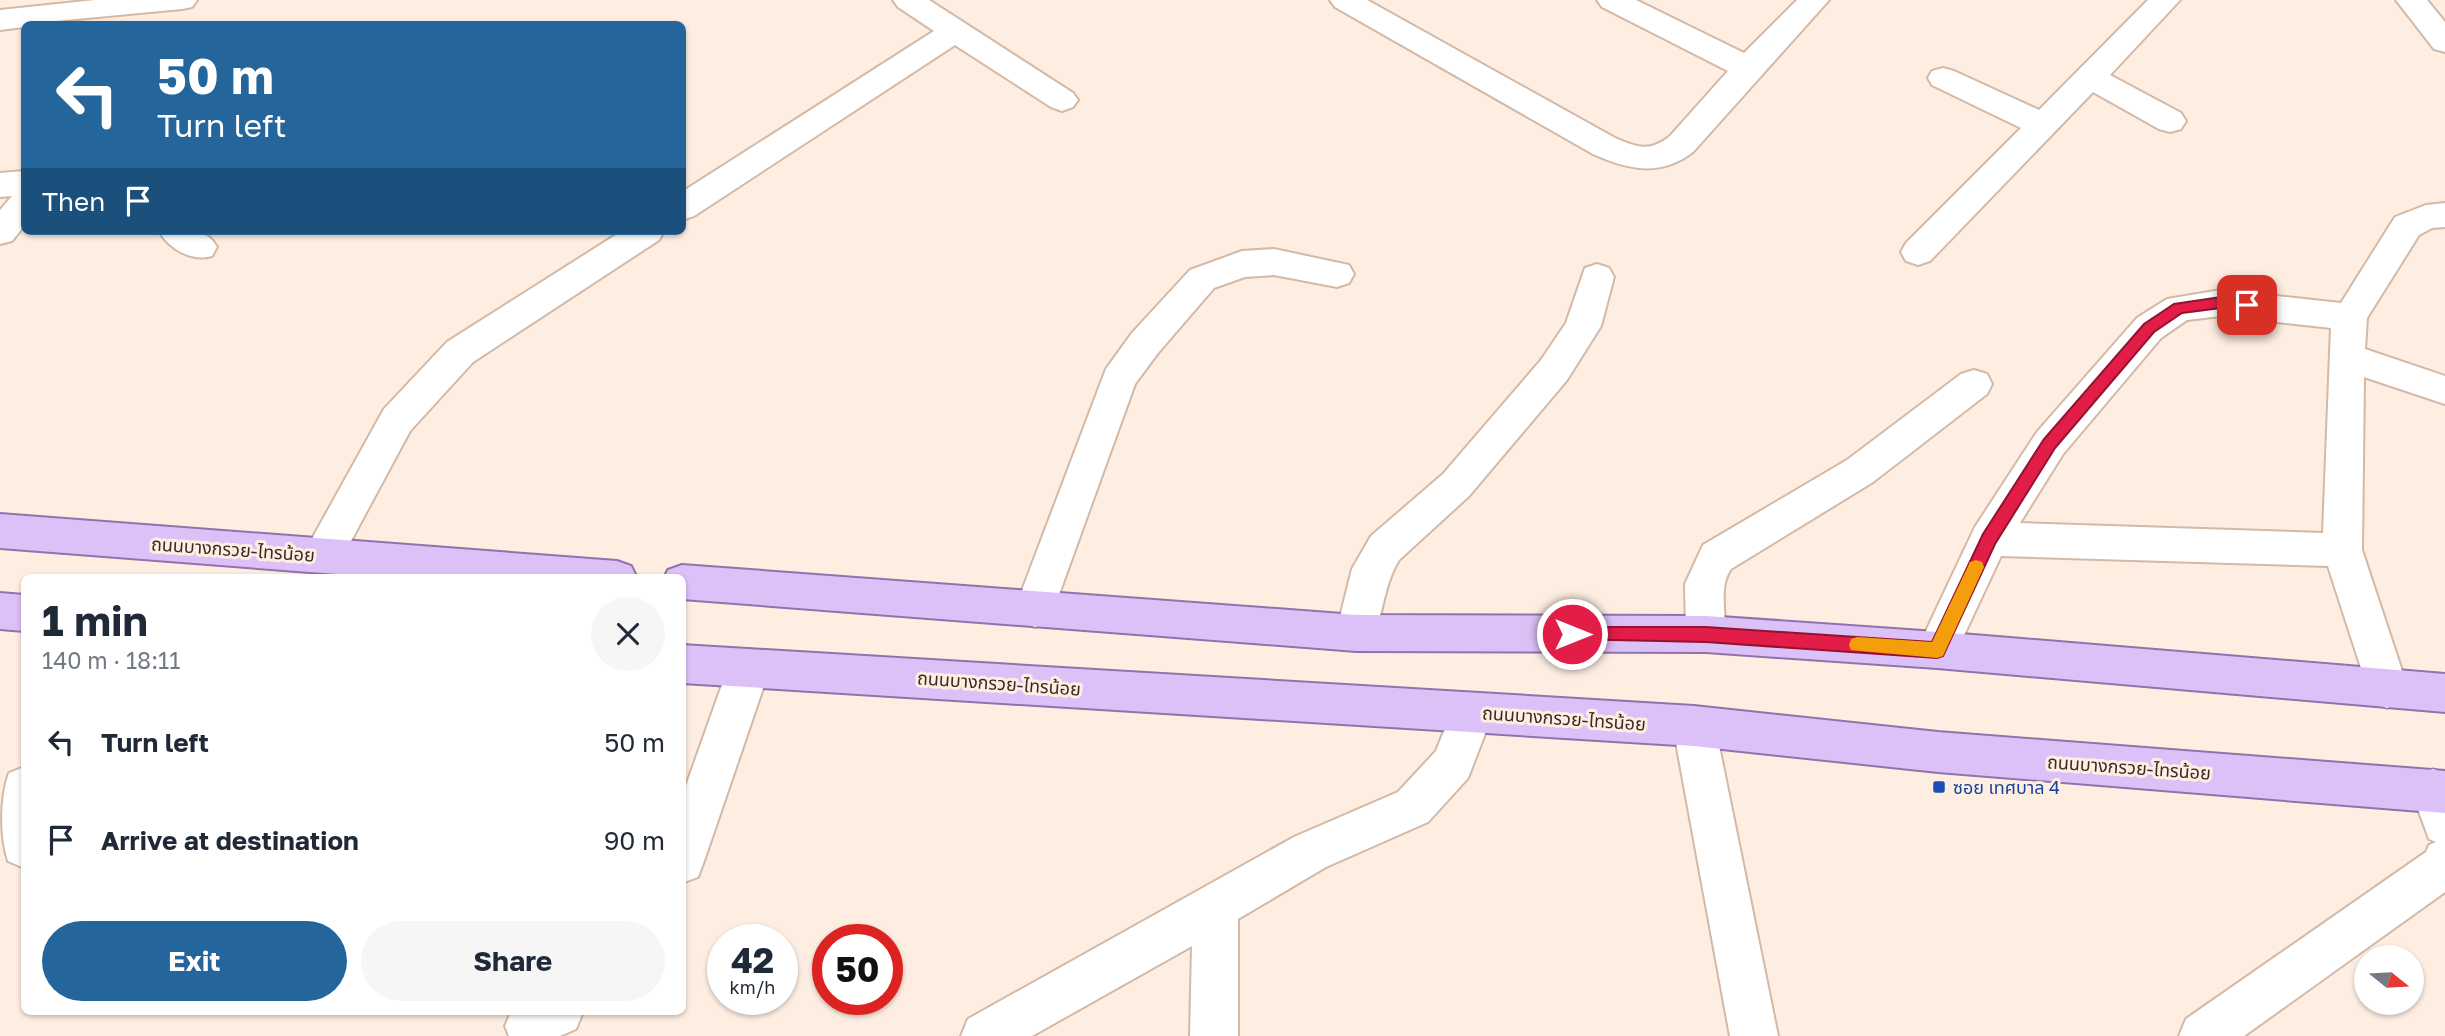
<!DOCTYPE html>
<meta charset="utf-8">
<style>
:root{--surface:#fff;--page:#f6f6f7;--text:#1f2937;--muted:#747a83;--accent:#24659b}
body{margin:0;font-family:"Golos Text","Noto Sans Thai",sans-serif;background:var(--page);color:var(--text);height:100vh;display:flex;flex-direction:column;font-size:26px;white-space:nowrap}
*{box-sizing:border-box;margin:0}
p{font-size:23px;color:var(--muted)}
.icon{flex:none;width:38px;height:38px;fill:none;stroke:currentColor;stroke-width:2;stroke-linecap:round;stroke-linejoin:round}
.map{position:relative;flex:1;overflow:hidden}
.drawer{position:absolute;left:21px;top:574px;width:665px;height:441px;display:flex;flex-direction:column;background:var(--surface);border-radius:10px;box-shadow:0 2px 5px #0004}
.drawer>*{flex:none}
.guide{position:absolute;left:21px;top:21px;width:665px;height:214px;border-radius:10px;box-shadow:0 2px 5px #0004;background:#24659b;color:#fff;overflow:hidden}
.needle{width:46px;rotate:108deg}
.buttons{position:absolute;left:2354px;top:945px;display:grid;gap:14px}
.buttons a{display:grid;place-items:center;width:70px;height:70px;border-radius:50%;background:var(--surface);box-shadow:0 2px 5px #0004;font-size:35px}
.speed{position:absolute;left:707px;top:924px;display:flex;gap:14px;font-size:35px;font-weight:700;text-align:center}
.speed>*{display:grid;place-content:center;width:91px;height:91px;border-radius:50%;background:var(--surface);box-shadow:0 2px 5px #0004;line-height:1}
.speed small{font-size:18px;font-weight:400}
.speed .limit{border:10px solid #d22;background:#fff;color:#111}
.pin{position:absolute;display:grid;place-items:center;width:60px;height:60px;color:#fff;margin:-30px;border-radius:14px;box-shadow:0 4px 10px #0006}
.me{position:absolute;width:77px;margin:-38px;rotate:90deg;stroke-linejoin:round;filter:drop-shadow(0 0 5px #0008)}
.turn{display:flex;align-items:center;gap:24px;height:147px;padding:0 21px;font-size:32px}
.turn .icon{width:91px;height:91px;stroke-width:2.5}
.turn b{display:block;font-size:49px;line-height:60px}
.then{display:flex;align-items:center;height:66px;padding:0 21px;background:#0003;gap:14px;font-size:26px}
.round{display:grid;place-items:center;flex:none;width:74px;height:74px;border-radius:37px;background:var(--page)}
.summary{display:flex;align-items:center;justify-content:space-between;height:119px;padding:0 21px}
h1{font-size:42px;font-weight:700;line-height:52px}
.action{display:flex;gap:14px;margin-top:auto;padding:14px 21px}
.action a{flex:1;height:80px;border-radius:42px;background:var(--accent);color:#fff;font-size:28px;font-weight:700;line-height:80px;text-align:center}
.action a+a{background:var(--page);color:var(--text)}
ul{padding:0;list-style:none}
li{display:flex;align-items:center;gap:21px;height:98px;padding:0 21px}
li div{flex:1}
li b{display:block;font-size:26px}
li em{font-style:normal}
.map>svg:first-child{display:block}
</style>
<div class="map">
<svg width="2445" height="1036" viewBox="0 0 2445 1036">
<rect width="100%" height="100%" fill="#feeee2"/>
<g fill="none" stroke-linecap="round" stroke-linejoin="round">
<defs>
<g id="minor">
<polygon points="95,0 197,0 192,7 182,9 24,24 24,27 0,30 0,10"/>
<polygon points="893,0 929,0 1073,93 1078,100 1073,107 1062,111 1051,107 955,45 694,216 682,220 682,192 934,31 898,7"/>
<path d="M 1330,0 L 1367,0 L 1615,138 C 1638,148 1650,152 1670,136 L 1728,71 L 1602,7 L 1597,0 L 1636,0 L 1744,53 L 1797,0 L 1829,0 L 1693,152 C 1661,177 1628,170 1593,154 L 1335,7 Z"/>
<polygon points="2148,0 2180,0 2110,75 2181,113 2186,121 2181,129 2170,132 2159,129 2093,92 1930,261 1918,265 1906,261 1901,252 1906,243 2021,128 1932,85 1928,78 1932,71 1943,68 1954,71 2039,110"/>
<polygon points="2396,0 2427,0 2445,22 2445,52 2434,49"/>
<polygon points="24,171 24,226 12,241 0,244 0,210 12,196 0,197 0,173"/>
<path d="M 2445,203 L 2445,227 L 2432,228 L 2419,235 L 2367,318 L 2365,349 L 2445,376 L 2445,404 L 2364,377 L 2362,550 L 2408,689 L 2402,702 L 2387,708 L 2372,702 L 2328,566 L 2001,556 L 1951,663 L 1937,668 L 1923,663 L 1917,650 L 1975,527 L 2037,432 L 2137,318 L 2167,299 L 2221,290 L 2341,303 L 2395,217 L 2426,205 ZM 2221,316 L 2331,328 L 2323,533 L 2020,523 L 2063,454 L 2161,338 L 2187,320 Z"/>
<path d="M 159,231 C 181,231 205,225 217,247 L 212,256 C 192,262 169,249 159,231 Z"/>
<polygon points="622,231 664,231 659,240 473,362 410,431 337,567 323,572 309,567 303,555 384,409 447,342"/>
<polygon points="1274,249 1349,265 1354,274 1349,283 1337,287 1274,275 1245,277 1214,288 1158,353 1135,384 1049,622 1035,627 1021,622 1015,609 1106,369 1132,333 1190,270 1242,251"/>
<path d="M 1597,264 L 1609,268 L 1614,277 L 1601,326 L 1567,380 L 1469,496 L 1399,560 C 1383,586 1383,618 1370,646 L 1356,651 L 1342,646 L 1336,633 L 1352,569 L 1371,536 L 1443,474 L 1541,360 L 1566,323 L 1585,268 Z"/>
<path d="M 1974,370 L 1987,374 L 1992,384 L 1987,394 L 1873,482 L 1731,569 C 1715,592 1732,622 1720,647 L 1706,652 L 1692,647 L 1686,634 L 1685,584 L 1703,545 L 1847,460 L 1961,374 Z"/>
<polygon points="749,649 764,655 770,668 704,861 698,877 682,883 682,797 728,668 734,655"/>
<polygon points="1472,694 1487,699 1493,713 1468,778 1428,822 1326,867 1238,919 1238,1036 1190,1036 1192,946 1032,1036 961,1036 968,1019 1294,837 1398,792 1436,751 1457,699"/>
<polygon points="1694,706 1709,712 1715,726 1778,1036 1730,1036 1673,726 1679,712"/>
<path d="M 24,767 L 24,868 L 8,861 C 0,837 0,798 9,773 Z"/>
<polygon points="2433,769 2445,774 2445,892 2244,1036 2179,1036 2186,1019 2426,852 2429,845 2436,842 2429,839 2411,790 2418,775"/>
<polygon points="511,1012 583,1012 576,1029 560,1036 509,1036 505,1026"/>
</g>
<g id="major">
<polygon points="0,514 617,561 631,566 637,578 388,578 0,548"/>
<polygon points="682,565 1356,615 1706,616 1937,632 2445,674 2445,712 1937,668 1706,652 1356,651 682,599 682,578 664,578 668,570"/>
<polygon points="0,593 24,595 24,631 0,629"/>
<polygon points="682,645 1694,706 1938,732 2445,771 2445,813 1938,772 1694,746 682,683"/>
</g>
</defs>
<use href="#minor" stroke="#d3b9a6" stroke-width="4"/>
<use href="#major" stroke="#9372ab" stroke-width="4"/>
<use href="#minor" fill="#fff" fill-rule="evenodd"/>
<use href="#major" fill="#dcc1f8" fill-rule="evenodd"/>
</g>
<polygon fill="#e11d48" stroke="#92132f" stroke-width="2" points="2221,297 2247,300 2254,305 2247,311 2221,308 2182,313 2154,332 2055,448 1995,544 1943,656 1937,658 1706,642 1566,639 1563,634 1566,629 1572,627 1706,627 1932,642 1983,534 2044,439 2144,324 2174,304"/>
<polygon fill="#f59e0b" points="1976,560 1982,562 1984,567 1943,656 1937,658 1851,650 1849,645 1851,639 1857,637 1932,642 1970,562"/>
<rect fill="#1a4fb4" stroke="#feeee2" stroke-width="2.5" x="1932" y="780" width="14" height="14" rx="3.5"/>
<g text-anchor="middle" dominant-baseline="central" stroke-width="6" stroke-linejoin="round" paint-order="stroke">
<g font-size="18" fill="#362c25" stroke="#feeee2">
<text transform="translate(233 549) rotate(4)">ถนนบางกรวย-ไทรน้อย</text>
<text transform="translate(999 683) rotate(4)">ถนนบางกรวย-ไทรน้อย</text>
<text transform="translate(1564 718) rotate(4)">ถนนบางกรวย-ไทรน้อย</text>
<text transform="translate(2129 767) rotate(4)">ถนนบางกรวย-ไทรน้อย</text>
</g>
<g font-size="18" fill="#164399" stroke="#feeee2" text-anchor="start">
<text x="1953" y="787">ซอย เทศบาล 4</text>
</g>
</g>
</svg>
<div class="buttons">
<a><svg class="needle" viewBox="-14 -14 28 28"><path d="M0-13l5 13h-10z" fill="#e53935"/><path d="M0 13l5-13h-10z" fill="#747a83"/></svg></a>
</div>
<div class="speed"><div>42<small>km/h</small></div><div class="limit">50</div></div>
<div class="pin" style="left:2247px;top:305px;background:#d93025"><svg class="icon" aria-label="arrive" viewBox="0 0 24 24"><path d="M6 21V4h12l-3 4 3 4H6"/></svg></div>
<svg class="me" style="left:1572px;top:634px" viewBox="-20 -20 40 40"><circle r="17" fill="#e11d48" stroke="#fff" stroke-width="3"/><path d="M0-11L8 9 0 5-8 9z" fill="#fff"/></svg>
<div class="guide">
<div class="turn"><svg class="icon" aria-label="left" viewBox="0 0 24 24"><path d="M17 20v-9H6M10 6l-5 5 5 5"/></svg><div><b>50 m</b>Turn left</div></div>
<div class="then">Then<svg class="icon" aria-label="arrive" viewBox="0 0 24 24"><path d="M6 21V4h12l-3 4 3 4H6"/></svg></div>
</div>
<section class="drawer">
<div class="summary"><div><h1>1 min</h1><p>140 m · 18:11</p></div><a class="round"><svg class="icon" aria-label="close" viewBox="0 0 24 24"><path d="M6 6l12 12M18 6L6 18"/></svg></a></div>
<ul>
<li><svg class="icon" aria-label="left" viewBox="0 0 24 24"><path d="M17 20v-9H6M10 6l-5 5 5 5"/></svg><div><b>Turn left</b></div><em>50 m</em></li>
<li><svg class="icon" aria-label="arrive" viewBox="0 0 24 24"><path d="M6 21V4h12l-3 4 3 4H6"/></svg><div><b>Arrive at destination</b></div><em>90 m</em></li>
</ul>
<div class="action"><a>Exit</a><a>Share</a></div>
</section>
</div>
